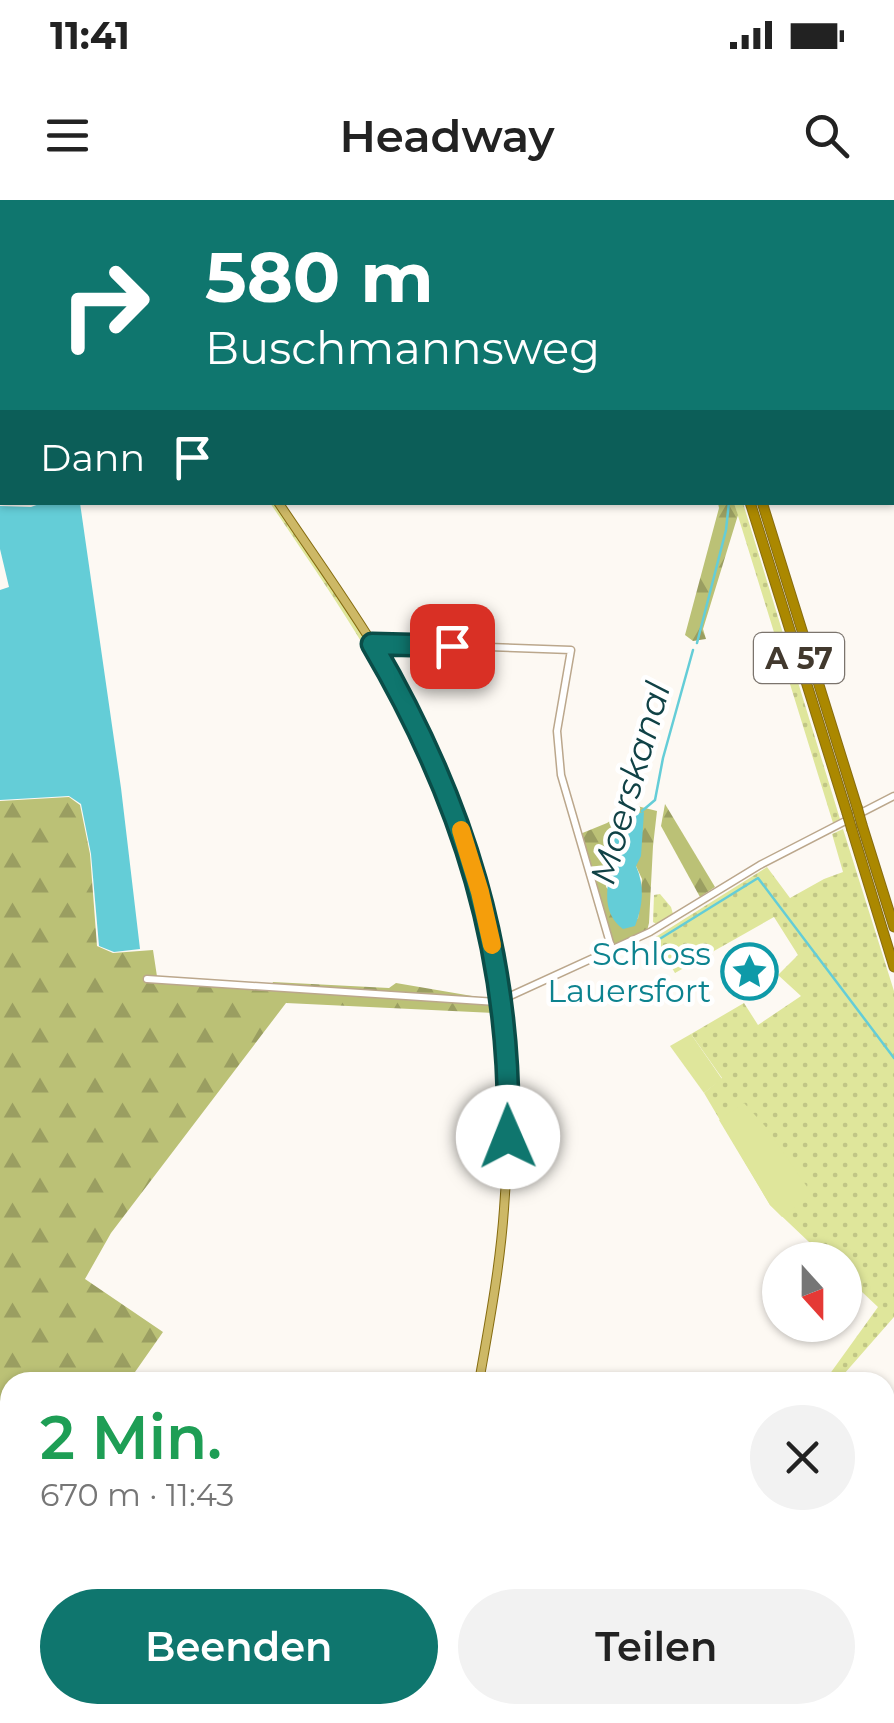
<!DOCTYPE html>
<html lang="de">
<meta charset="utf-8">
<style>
:root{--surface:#fff;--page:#f2f2f2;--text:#222;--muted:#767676;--accent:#0f766e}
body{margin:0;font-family:Montserrat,sans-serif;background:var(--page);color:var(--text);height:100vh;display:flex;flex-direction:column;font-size:38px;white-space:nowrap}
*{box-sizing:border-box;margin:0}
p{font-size:32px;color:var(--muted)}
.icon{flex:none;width:55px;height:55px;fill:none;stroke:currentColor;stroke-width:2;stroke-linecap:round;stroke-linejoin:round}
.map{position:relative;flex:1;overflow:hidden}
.side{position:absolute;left:0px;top:1172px;width:895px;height:352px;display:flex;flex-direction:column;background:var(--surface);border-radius:30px 30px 0 0;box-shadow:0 2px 8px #0004}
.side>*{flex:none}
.guide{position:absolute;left:0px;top:0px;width:895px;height:305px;box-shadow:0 2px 8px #0004;background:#0f766e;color:#fff;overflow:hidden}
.needle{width:65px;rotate:159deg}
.buttons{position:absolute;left:762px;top:1042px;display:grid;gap:20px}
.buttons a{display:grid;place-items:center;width:100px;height:100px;border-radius:50%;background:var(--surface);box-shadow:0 2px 8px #0004;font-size:50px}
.pin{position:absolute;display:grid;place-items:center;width:85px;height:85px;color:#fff;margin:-42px;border-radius:20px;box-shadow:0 5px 15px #0006}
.me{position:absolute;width:110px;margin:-55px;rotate:359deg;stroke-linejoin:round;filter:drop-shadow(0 0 8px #0008)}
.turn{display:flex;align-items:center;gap:35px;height:210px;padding:0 40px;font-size:45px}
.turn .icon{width:130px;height:130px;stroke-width:2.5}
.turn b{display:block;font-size:70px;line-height:85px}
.then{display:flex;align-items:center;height:95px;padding:0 40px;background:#0003;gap:20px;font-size:38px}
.round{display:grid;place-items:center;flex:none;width:105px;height:105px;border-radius:52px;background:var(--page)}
.summary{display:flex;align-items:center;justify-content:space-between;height:170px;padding:0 40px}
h1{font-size:60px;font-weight:600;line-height:75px;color:#1e9e55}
.primary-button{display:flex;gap:20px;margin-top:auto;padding:20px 40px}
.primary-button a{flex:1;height:115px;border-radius:60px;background:var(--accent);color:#fff;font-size:40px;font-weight:600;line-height:115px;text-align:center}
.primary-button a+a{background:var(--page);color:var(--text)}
.status{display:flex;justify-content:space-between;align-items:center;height:70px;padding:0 50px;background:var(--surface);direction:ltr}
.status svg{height:28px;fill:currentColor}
header{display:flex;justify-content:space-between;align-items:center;height:130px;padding:0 40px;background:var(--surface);font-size:45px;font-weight:600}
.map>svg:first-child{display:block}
</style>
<div class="status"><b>11:41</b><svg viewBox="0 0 49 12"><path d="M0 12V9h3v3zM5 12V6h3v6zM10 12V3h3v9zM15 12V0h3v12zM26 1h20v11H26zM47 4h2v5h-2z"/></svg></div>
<header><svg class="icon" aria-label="menu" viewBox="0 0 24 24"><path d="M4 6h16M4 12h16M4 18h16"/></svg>Headway<svg class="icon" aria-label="search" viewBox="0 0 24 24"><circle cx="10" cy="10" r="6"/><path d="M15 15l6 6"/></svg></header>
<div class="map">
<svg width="894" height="1523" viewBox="0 0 894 1523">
<defs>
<pattern id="grass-dots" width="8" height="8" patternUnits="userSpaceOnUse" patternTransform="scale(2.5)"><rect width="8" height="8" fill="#dfe69b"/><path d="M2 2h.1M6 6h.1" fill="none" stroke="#c1c686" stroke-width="1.8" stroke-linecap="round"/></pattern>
<pattern id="forest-firs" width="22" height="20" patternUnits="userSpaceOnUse" patternTransform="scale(2.5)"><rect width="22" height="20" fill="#bbc176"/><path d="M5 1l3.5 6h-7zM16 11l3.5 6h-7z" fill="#9a9e61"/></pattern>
</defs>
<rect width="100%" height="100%" fill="#fdf9f3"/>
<polygon fill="#fdedd8" points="137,0 491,0 487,2 137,2"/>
<g fill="url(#grass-dots)">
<path d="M 270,303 L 274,303 C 322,372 372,441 410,516 C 453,603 482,696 496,793 L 493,797 C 492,769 484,741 478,714 C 443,556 359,434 270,303 Z"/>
<polygon points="734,303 743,303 746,313 840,619 833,623"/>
<polygon points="843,629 894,791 894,1117 837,1182 824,1182 878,1107 845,1076 845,1060 828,1060 770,1005 704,893 722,878 691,834 744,803 758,825 801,796 778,775 798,755 774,717 675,773 654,738 767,667 790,698 824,679 843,672 832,634"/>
<polygon points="660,694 671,707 673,714 658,725 653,722 654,695"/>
<polygon points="548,1515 649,1515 644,1523 543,1523"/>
</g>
<g fill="url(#forest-firs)" fill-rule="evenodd">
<polygon points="718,303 734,303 738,315 703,429 706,439 693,441 685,435 719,308"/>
<polygon points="69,597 80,605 90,654 97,746 113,753 153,750 158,783 270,789 273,782 389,788 396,783 478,797 493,797 494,813 286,803 111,1033 85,1079 163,1132 128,1182 10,1182 10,1210 0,1205 0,601"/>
<polygon points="665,604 715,687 700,697 661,626"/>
<path d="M 633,605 L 657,611 L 653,646 L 649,723 L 647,731 L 617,745 L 613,744 L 580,634 L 607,623 ZM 634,613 L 636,666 L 642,679 L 638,719 L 606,687 L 615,630 Z"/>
</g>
<g fill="#dfe69b">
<polygon points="691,834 722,879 704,893 670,846"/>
<polygon points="744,903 765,926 812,994 782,1017 770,1005 719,920"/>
</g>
<g fill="#64cdd7">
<polygon points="42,303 80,303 121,588 140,749 114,752 99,746 91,654 81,604 69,596 0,600 0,390 9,387 0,349 0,306 31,307"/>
<path d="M 644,612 L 641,656 L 636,666 C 645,686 643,706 635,726 L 623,729 C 602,713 607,691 610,668 C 611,660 609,651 609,643 C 611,628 630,614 644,612 Z"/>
</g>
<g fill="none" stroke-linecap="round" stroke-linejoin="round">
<g stroke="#64cdd7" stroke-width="2.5">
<polyline points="640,0 641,2"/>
<polyline points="697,443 726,330 729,302"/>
<polyline points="642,611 655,600 663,558 693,450"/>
<polyline points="658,740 758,678 894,858"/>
</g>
<defs>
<g id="minor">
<polyline points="892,128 894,127"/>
<polyline points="892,151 894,153"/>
<polyline points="373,443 571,450 557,531 561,575 612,750"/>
<polyline points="147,779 497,802 650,732 760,665 894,596"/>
<polyline points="0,1469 10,1481"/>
<polyline points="41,1515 50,1523"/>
<polyline points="355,1523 357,1515"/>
</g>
<g id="major">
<polyline points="70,0 71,2"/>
<polyline points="784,0 785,2"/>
<polyline points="892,185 894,187"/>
<path d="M 278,302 C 316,359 357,415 391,474 C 486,645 519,815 504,1009 C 500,1067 489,1125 479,1182"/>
<polyline points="375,1515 378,1523"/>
</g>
<g id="highway">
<polyline points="655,0 656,2"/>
<polyline points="668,0 668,2"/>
<polyline points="750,302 847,613"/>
<polyline points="762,302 857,607"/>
<polyline points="862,625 894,727"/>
<polyline points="852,630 894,767"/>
</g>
</defs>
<use href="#minor" stroke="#bba78c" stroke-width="9"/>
<use href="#major" stroke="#866c10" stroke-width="10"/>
<use href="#highway" stroke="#866c10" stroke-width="11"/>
<use href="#minor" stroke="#fff" stroke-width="6"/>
<use href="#major" stroke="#cdb866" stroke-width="8"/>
<use href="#highway" stroke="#ab8800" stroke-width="9"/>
<defs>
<g id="highway-bridge">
<polyline points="857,607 862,625"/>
<polyline points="847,613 852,630"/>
</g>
</defs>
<use href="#highway-bridge" stroke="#866c10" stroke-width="11" stroke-linecap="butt"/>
<use href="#highway-bridge" stroke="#ab8800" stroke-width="9"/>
</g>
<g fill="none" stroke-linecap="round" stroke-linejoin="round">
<defs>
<path id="route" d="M 452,446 L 372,444 C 463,599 512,755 508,937"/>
</defs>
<use href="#route" stroke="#0a4d48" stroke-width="25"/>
<use href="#route" stroke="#0f766e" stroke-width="18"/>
<polyline stroke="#f59e0b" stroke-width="18" points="461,630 480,692 492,745"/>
</g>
<defs>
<symbol id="sight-ring" viewBox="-11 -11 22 22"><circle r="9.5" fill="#fff" stroke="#0f9aa8" stroke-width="1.5"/><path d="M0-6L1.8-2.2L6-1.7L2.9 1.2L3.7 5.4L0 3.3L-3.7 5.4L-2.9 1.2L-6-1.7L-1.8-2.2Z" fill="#0f9aa8"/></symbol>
</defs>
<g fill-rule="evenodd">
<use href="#sight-ring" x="718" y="740" width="63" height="63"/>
</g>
<g text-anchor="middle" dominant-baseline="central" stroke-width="9" stroke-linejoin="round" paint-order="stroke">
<rect fill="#fff" stroke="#7b746d" stroke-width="2.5" x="754" y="433" width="90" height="50" rx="8"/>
<g font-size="30" font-weight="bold" fill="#42392e">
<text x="799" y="458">A 57</text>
</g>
<g font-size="32" fill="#0d838f" stroke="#fff" text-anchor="end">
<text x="711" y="753">Schloss<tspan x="711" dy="37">Lauersfort</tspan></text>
</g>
<g font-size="35" font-style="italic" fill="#104246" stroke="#fff">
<text transform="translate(630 583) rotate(-74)">Moerskanal</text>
</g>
</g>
</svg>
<div class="buttons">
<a><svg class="needle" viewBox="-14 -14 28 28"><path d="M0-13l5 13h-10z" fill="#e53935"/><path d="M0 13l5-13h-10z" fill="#767676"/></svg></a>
</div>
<div class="pin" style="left:452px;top:446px;background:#d93025"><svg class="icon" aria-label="arrive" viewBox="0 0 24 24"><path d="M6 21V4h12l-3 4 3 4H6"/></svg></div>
<svg class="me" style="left:508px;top:937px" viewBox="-20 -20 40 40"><circle r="19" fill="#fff"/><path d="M0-13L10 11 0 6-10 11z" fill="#0f766e"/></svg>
<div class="guide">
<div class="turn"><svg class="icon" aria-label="right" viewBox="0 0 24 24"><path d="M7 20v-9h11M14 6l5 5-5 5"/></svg><div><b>580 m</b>Buschmannsweg</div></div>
<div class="then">Dann<svg class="icon" aria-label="arrive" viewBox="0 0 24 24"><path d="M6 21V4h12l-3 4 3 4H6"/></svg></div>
</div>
<section class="side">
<div class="summary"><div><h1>2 Min.</h1><p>670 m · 11:43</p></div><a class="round"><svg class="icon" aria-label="close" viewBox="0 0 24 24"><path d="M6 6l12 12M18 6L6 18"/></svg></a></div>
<div class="primary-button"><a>Beenden</a><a>Teilen</a></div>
</section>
</div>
